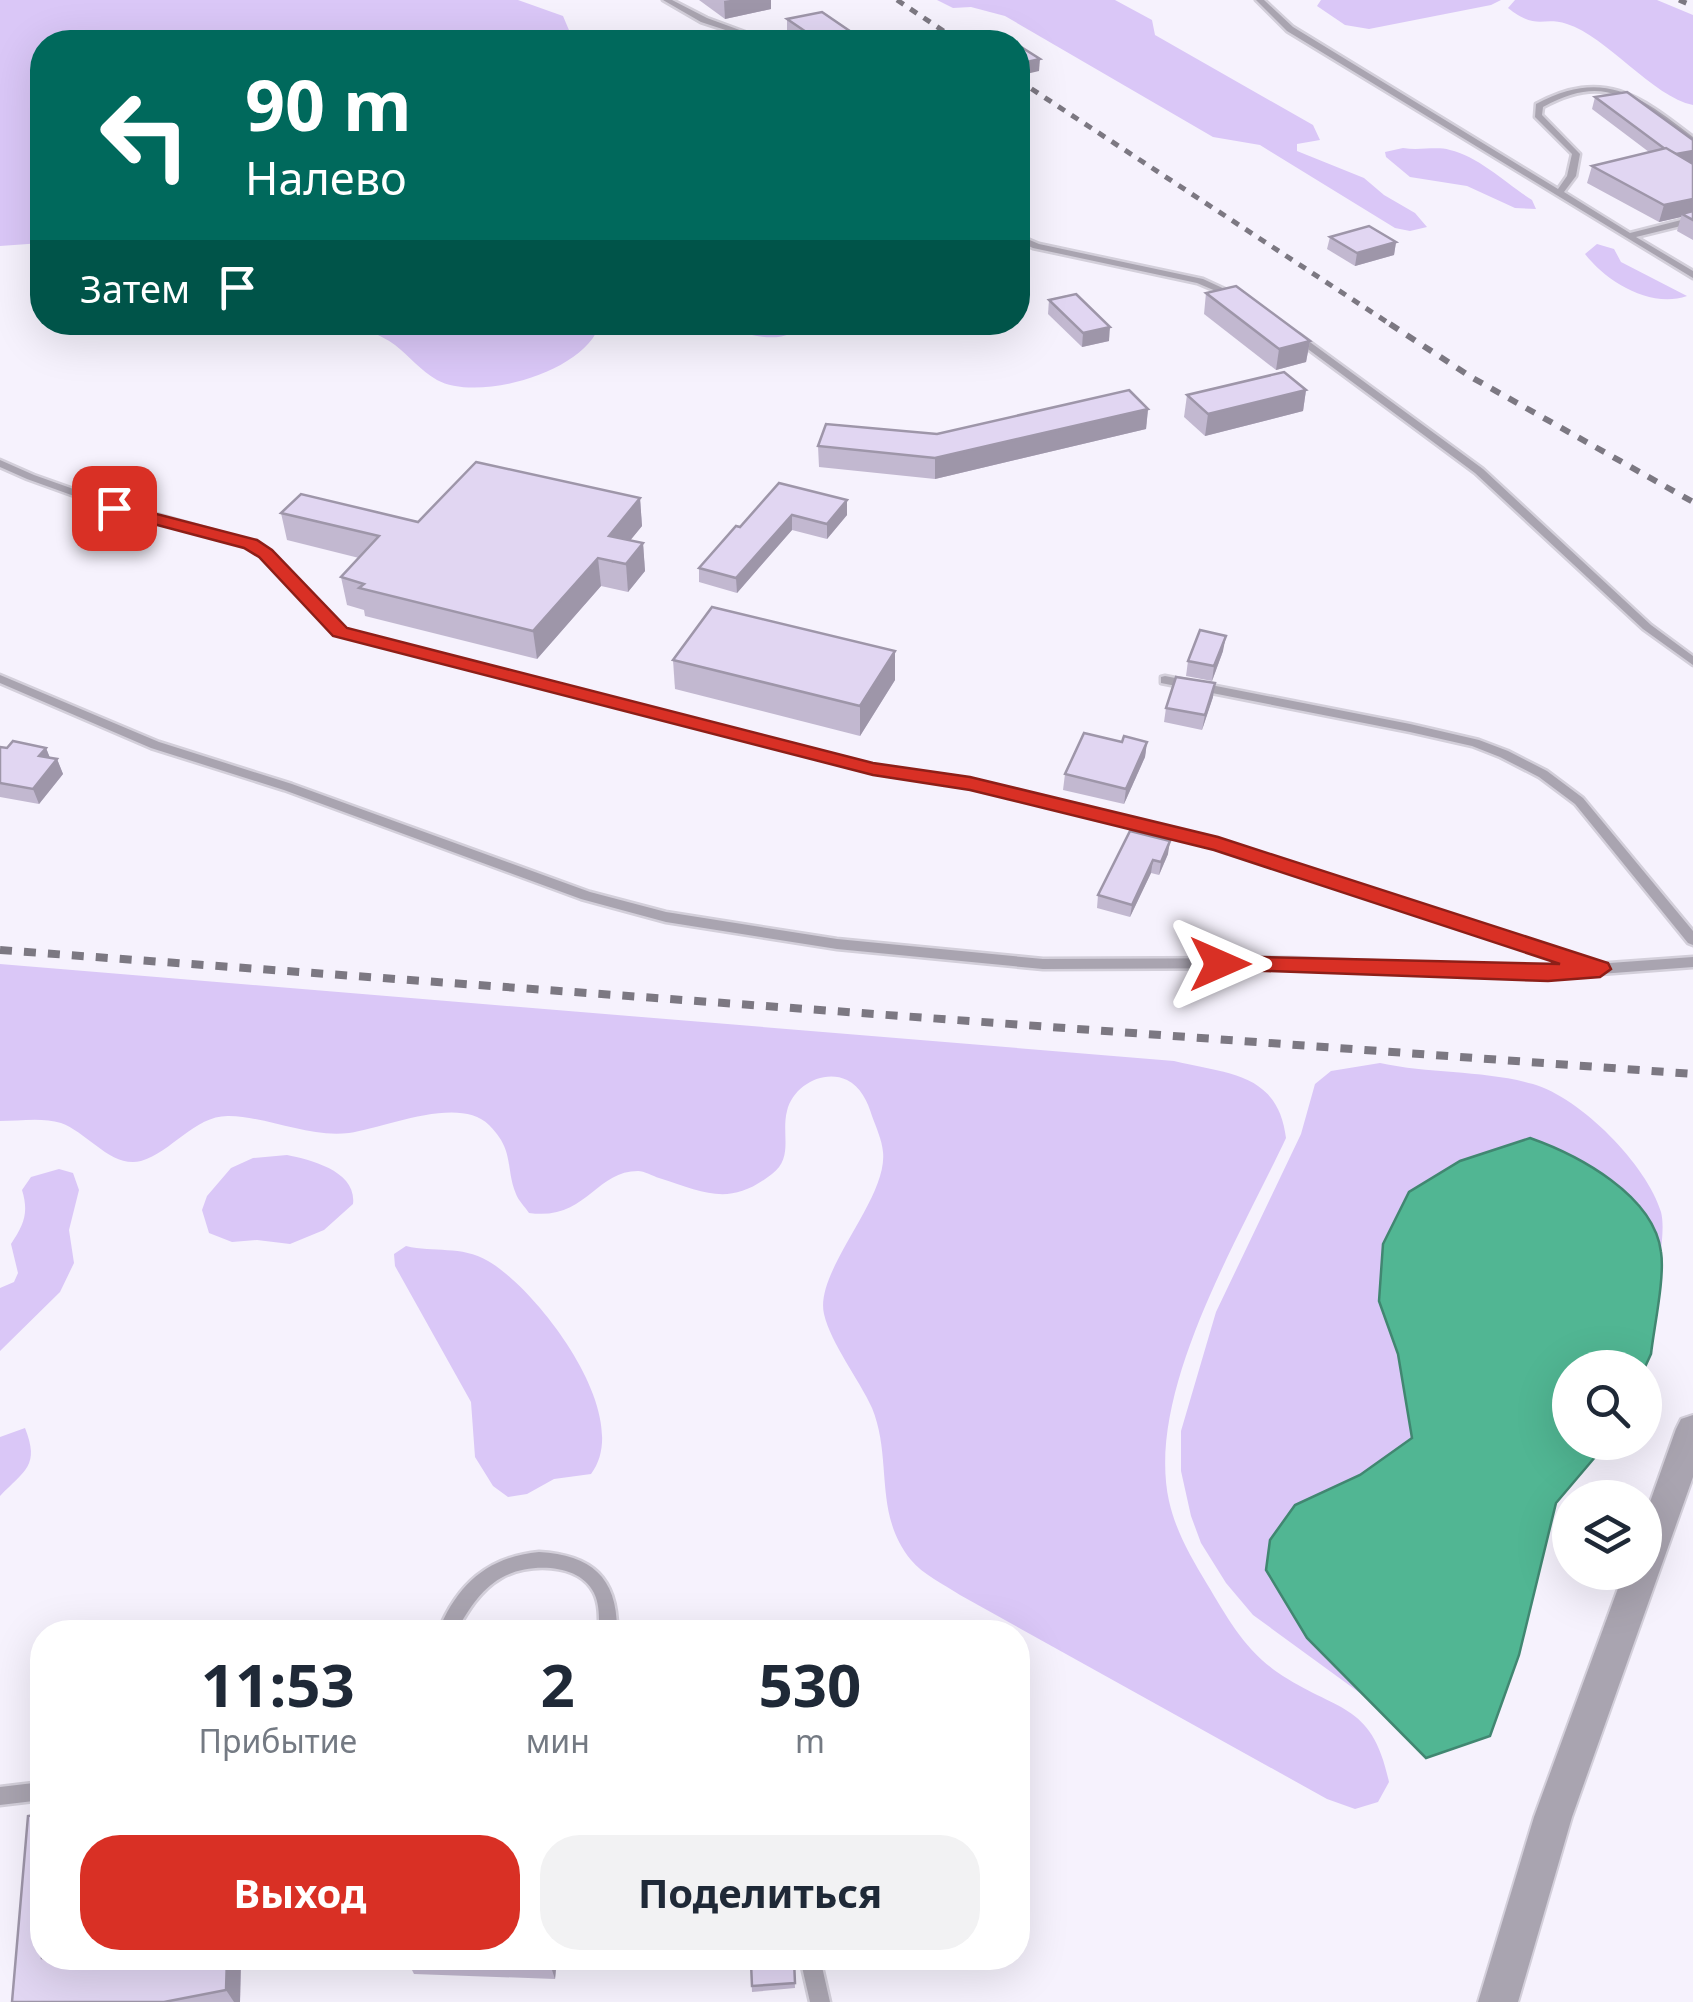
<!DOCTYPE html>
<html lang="ru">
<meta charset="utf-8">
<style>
:root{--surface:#fff;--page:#f2f2f3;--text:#1f2937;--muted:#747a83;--accent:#d93025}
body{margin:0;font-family:"Noto Sans",sans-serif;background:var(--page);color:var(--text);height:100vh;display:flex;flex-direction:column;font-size:38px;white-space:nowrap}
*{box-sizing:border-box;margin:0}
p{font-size:32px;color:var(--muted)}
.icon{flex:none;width:55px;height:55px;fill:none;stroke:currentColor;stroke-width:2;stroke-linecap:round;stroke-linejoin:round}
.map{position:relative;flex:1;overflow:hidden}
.panel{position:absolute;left:30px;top:1620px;width:1000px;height:350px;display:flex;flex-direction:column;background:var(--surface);border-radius:40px;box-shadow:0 10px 40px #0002}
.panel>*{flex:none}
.banner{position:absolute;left:30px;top:30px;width:1000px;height:305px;border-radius:40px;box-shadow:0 10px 40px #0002;background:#00695c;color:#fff;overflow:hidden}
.fabs{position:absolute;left:1552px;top:1350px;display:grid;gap:20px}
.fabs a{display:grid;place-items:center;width:110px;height:110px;border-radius:50%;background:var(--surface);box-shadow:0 10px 40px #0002;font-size:50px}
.pin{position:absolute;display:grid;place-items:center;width:85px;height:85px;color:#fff;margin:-42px;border-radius:20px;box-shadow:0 5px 15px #0006}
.me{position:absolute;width:110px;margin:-55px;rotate:90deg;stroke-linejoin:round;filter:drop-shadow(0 0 8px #0008)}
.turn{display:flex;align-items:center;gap:35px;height:210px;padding:0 50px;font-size:45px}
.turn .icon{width:130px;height:130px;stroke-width:2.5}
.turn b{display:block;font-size:70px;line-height:85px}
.then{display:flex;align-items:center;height:95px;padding:0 50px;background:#0003;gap:20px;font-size:38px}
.eta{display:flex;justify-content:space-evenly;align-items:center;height:170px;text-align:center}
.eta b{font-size:60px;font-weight:700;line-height:70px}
.action{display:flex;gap:20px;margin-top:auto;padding:20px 50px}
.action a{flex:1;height:115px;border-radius:40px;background:var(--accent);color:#fff;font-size:40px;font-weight:700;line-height:115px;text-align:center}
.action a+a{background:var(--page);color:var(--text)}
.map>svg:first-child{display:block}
</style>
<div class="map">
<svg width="1693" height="2002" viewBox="0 0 1693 2002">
<rect width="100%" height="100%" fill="#f6f2fd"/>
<g fill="#dac7f7">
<polygon points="0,0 518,0 563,16 574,42 42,42 42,243 0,246"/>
<polygon points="937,0 1115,0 1152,20 1155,35 1313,125 1320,140 1297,144 1297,151 1364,178 1384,195 1415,213 1427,227 1410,231 1395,228 1260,145 1213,137 1005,16 971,7 953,8"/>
<polygon points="1321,0 1501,0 1491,5 1369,29 1345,25 1317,6"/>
<path d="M 1515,0 L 1657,0 L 1693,15 L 1693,105 C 1653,97 1606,36 1567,24 C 1542,16 1537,31 1508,8 Z"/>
<path d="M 1403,148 C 1419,151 1436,146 1450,150 C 1478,156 1508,185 1532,200 L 1536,209 L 1515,208 L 1467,186 L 1410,177 L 1386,157 L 1385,152 Z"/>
<path d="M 1597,244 L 1614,249 L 1621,262 L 1687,296 C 1650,309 1606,281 1585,254 Z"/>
<path d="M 345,323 L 600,323 C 588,371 479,403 437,380 C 421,371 409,356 395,345 C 380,334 362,328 345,323 Z"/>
<path d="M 663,323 L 799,323 L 792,333 C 768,344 745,331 720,329 C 700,328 681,334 663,323 Z"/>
<path d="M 0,964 L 1174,1061 C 1227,1074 1278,1072 1286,1138 C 1240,1237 1145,1392 1169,1501 C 1176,1532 1191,1557 1207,1584 C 1227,1617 1244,1649 1277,1672 C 1337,1713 1372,1701 1389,1782 L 1378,1802 L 1355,1809 L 1327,1799 L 960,1595 C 945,1585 922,1574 911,1560 C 873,1514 893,1459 872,1408 C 859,1379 831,1344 824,1314 C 814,1271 888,1199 883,1152 C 882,1140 876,1127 872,1116 C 868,1102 860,1086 847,1080 C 823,1069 793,1086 787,1111 C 781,1134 794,1157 772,1174 C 730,1207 706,1193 659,1178 C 653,1176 644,1171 638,1171 C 595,1171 586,1221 529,1213 C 525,1207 518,1200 516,1194 C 505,1167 515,1151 489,1125 C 459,1095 385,1128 349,1133 C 309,1138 269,1117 229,1116 C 195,1115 172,1152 141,1161 C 112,1169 87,1132 61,1123 C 42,1117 19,1121 0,1121 Z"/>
<path d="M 1380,1063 C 1430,1074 1484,1070 1533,1084 C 1581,1098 1647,1165 1661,1212 C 1664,1224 1662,1239 1661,1251 L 1639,1203 L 1379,1301 L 1398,1354 L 1412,1438 L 1360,1475 L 1295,1505 L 1270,1540 L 1266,1570 L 1307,1638 L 1364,1696 L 1253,1615 L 1226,1583 L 1201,1543 L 1191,1516 L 1181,1471 L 1181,1431 L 1216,1312 L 1301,1134 L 1315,1084 L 1331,1071 Z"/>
<path d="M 287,1155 C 311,1160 357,1171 353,1204 L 324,1230 L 290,1244 L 257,1240 L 232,1242 L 209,1233 L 202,1210 L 207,1196 L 231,1168 L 253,1158 Z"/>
<path d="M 59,1169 L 73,1173 L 79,1190 L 69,1230 L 74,1263 L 60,1292 L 0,1351 L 0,1288 L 14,1282 L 18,1273 L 11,1244 C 24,1224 29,1213 22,1190 L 31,1177 Z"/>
<path d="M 406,1246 C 434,1253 461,1245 488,1261 C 538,1290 635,1416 591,1474 L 554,1479 L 527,1494 L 508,1497 L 493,1486 L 475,1457 L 471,1402 L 395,1266 L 394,1254 Z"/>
<path d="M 25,1428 C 40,1466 25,1470 0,1496 L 0,1437 Z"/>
</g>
<path fill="#51b693" stroke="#418771" stroke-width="2.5" d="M 1530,1138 C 1578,1155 1654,1195 1661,1252 C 1665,1277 1654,1327 1651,1354 L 1645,1367 L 1570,1368 L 1570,1442 L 1607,1443 L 1556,1503 L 1519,1655 L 1490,1736 L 1426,1758 L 1307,1638 L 1266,1570 L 1270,1540 L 1295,1505 L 1360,1475 L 1412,1438 L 1398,1354 L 1379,1301 L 1383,1244 L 1409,1192 L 1460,1161 Z"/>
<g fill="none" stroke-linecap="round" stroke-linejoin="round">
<defs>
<g id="service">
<polygon points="663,0 672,0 707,18 772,42 762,42 701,22"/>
<path d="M 1256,0 L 1264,0 L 1293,27 L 1558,189 L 1567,176 L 1572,154 L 1535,117 L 1536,104 C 1603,68 1639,95 1693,137 L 1693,143 C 1635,111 1616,67 1543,107 L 1542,115 L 1580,154 L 1576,176 L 1564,192 L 1630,233 L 1693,217 L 1693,223 L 1636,237 L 1693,271 L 1693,278 L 1287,31 Z"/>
<polygon points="1018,235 1039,244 1203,279 1242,297 1237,300 1197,283 1033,248 1018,241"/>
<polygon points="1293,334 1299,334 1483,469 1651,625 1693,656 1693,665 1643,629 1475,473 1293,338"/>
<polygon points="0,460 34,475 96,497 254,542 269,551 344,630 873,765 970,779 1218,840 1595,962 1596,964 1693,957 1693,967 1547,978 1290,968 1043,969 837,949 666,922 581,899 284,790 151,748 0,683 0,675 159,742 292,784 590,892 666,912 837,939 1043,959 1290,958 1547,968 1578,966 1215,848 970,787 873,773 336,634 261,555 246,546 88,501 27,479 0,467"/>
<polygon points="1165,676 1410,724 1479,740 1508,751 1547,771 1583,798 1693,931 1693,945 1688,943 1575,804 1539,777 1500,757 1472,746 1410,732 1161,683 1161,677"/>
<path d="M 539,1552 C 592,1555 618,1578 617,1632 L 599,1632 C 599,1620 600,1605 594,1593 C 579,1562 526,1563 501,1578 C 480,1590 467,1612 456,1632 L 438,1632 C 457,1585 487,1557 539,1552 Z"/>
<polygon points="42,1782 42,1800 0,1805 0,1787"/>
<polygon points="800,1958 820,1958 830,2002 810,2002"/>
</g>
<polygon id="minor" points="1693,1415 1693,1477 1572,1817 1518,2002 1478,2002 1534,1817 1624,1572 1645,1572 1645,1516 1676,1429 1681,1419"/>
</defs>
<use href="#service" stroke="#d3cfda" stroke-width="5"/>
<use href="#minor" stroke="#d3cfda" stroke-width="4"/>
<use href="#service" fill="#a9a4b0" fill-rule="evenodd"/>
<use href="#minor" fill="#a9a4b0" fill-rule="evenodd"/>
<g stroke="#7c7882" stroke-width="5" stroke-dasharray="8 8" stroke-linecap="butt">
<polyline points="897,0 960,42"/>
<polyline points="1679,0 1693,6"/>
<polyline points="1018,80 1393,326"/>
</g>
<polyline stroke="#7c7882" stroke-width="6" stroke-dasharray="10 10" stroke-linecap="butt" points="1390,324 1471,377 1693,502"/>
<polyline stroke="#7c7882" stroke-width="8" stroke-dasharray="12 12" stroke-linecap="butt" points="0,950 1693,1074"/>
</g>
<g fill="#c2b8d0">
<polygon points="699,0 771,0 771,9 725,19"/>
<polygon points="787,19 857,36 857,42 804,42 787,31"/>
<polygon points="1595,97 1693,140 1693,240 1677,231 1681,217 1659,222 1587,183 1592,166 1649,152 1592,109"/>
<polygon points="1330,237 1396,242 1394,255 1355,266 1327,249"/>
<polygon points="1206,293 1310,341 1306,362 1276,370 1204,314"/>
<polygon points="1049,300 1109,341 1082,347 1048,314"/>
<polygon points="1306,390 1303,411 1205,436 1184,417 1187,395"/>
<polygon points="1148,409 1146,429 935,479 819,467 818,446 937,434"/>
<polygon points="779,483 847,515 827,539 792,530 737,593 699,582 699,568 740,527"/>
<polygon points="640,498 642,526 630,540 643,543 645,571 628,592 601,586 537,659 365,616 364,610 347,605 341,577 359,558 287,540 281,513 418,522"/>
<polygon points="895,651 895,680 860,736 675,689 673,660"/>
<polygon points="1223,651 1212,681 1186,676 1188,661"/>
<polygon points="1213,697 1202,730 1164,722 1166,708"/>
<polygon points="1122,742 1147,742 1145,757 1124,804 1063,790 1065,774"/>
<polygon points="0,747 7,748 46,748 50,758 57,759 63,774 39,804 0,797"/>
<polygon points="1130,831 1168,854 1159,875 1151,873 1130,917 1097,908 1098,895"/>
<polygon points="241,1958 240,2002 12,2002"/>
<polygon points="406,1958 557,1958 555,1979 414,1974"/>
<polygon points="794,1960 795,1988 752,1992 751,1963"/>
</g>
<g fill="#9e96a9">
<polygon points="730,0 771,0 771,9 725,19 724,1"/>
<polygon points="857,36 857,42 831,42"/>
<polygon points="1040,59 1039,71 1018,76 1018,64"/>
<polygon points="1693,151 1693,164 1672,154"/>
<polygon points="1693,199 1693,215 1682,214 1681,217 1659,222 1664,205"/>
<polygon points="1396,242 1394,255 1355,266 1357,253"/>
<polygon points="1110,327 1109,341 1082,347 1083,333"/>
<polygon points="1310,341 1306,362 1276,370 1279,349"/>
<polygon points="1306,390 1303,411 1205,436 1208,414"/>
<polygon points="1148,409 1146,429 935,479 935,458"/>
<polygon points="640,498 642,526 612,563 609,536"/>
<polygon points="847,500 847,515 827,539 827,524"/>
<polygon points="792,515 792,530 737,593 736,578"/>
<polygon points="643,543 645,571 628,592 626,564"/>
<polygon points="598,558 601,586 537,659 533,631"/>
<polygon points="1226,636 1223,651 1212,681 1214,666"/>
<polygon points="895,651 895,680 860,736 860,706"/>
<polygon points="1215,683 1213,697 1202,730 1205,715"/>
<polygon points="1147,742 1145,757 1124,804 1126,789"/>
<polygon points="46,748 52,763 39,756"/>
<polygon points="57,759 63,774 39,804 33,789"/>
<polygon points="1170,841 1168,854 1159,875 1161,862"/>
<polygon points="1153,860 1151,873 1130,917 1132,905"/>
<polygon points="227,1958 241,1958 240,2002 234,2002 226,1990"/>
<polygon points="548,1958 557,1958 555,1979"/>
</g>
<g fill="#e1d6f2" stroke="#9e96a9" stroke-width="2.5">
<polygon points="822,12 857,36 831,42 821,42 787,19"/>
<polygon points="1000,34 1013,42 961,42"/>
<polygon points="1018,45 1040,59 1018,64"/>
<polygon points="1627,92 1693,140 1693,151 1676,154 1665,149 1595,97"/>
<polygon points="1666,148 1693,164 1693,199 1664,205 1592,166"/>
<polygon points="1693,211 1693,220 1682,214"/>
<polygon points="1369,226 1396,242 1357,253 1330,237"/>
<polygon points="1236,286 1310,341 1279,349 1206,293"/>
<polygon points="1076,294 1110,327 1083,333 1049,300"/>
<polygon points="1284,372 1306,390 1208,414 1187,395"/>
<polygon points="1129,390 1148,409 935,458 818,446 826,424 937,434"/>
<polygon points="476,462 640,498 609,536 643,543 626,564 598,558 533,631 359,588 364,584 341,577 379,536 281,513 301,494 418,522"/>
<polygon points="779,483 847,500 827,524 792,515 736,578 699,568 736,526 740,527"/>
<polygon points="712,607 895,651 860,706 673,660"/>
<polygon points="1200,630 1226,636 1214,666 1188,661"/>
<polygon points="1176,677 1215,683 1205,715 1166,708"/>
<polygon points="1084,733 1122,742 1124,736 1147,742 1126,789 1065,774"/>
<polygon points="13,741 46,748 39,756 57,759 33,789 0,783 0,747 7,748"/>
<polygon points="1130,831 1170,841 1161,862 1153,860 1132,905 1098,895"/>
<polygon points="42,1814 42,1958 227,1958 226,1990 164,2002 12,2002 28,1816"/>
<polygon points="794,1960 795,1983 752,1986 751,1963"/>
</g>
<polygon fill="#d93025" stroke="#8d1f18" stroke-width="2.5" points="114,503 257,540 272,550 347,628 873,763 970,777 1218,837 1608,963 1611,969 1600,977 1548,981 1212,969 1208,964 1220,956 1560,964 1214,850 970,790 873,775 333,636 259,557 244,548 108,512 106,508"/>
</svg>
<div class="fabs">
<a><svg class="icon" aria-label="search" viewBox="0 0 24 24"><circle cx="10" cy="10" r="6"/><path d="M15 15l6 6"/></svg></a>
<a><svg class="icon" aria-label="layers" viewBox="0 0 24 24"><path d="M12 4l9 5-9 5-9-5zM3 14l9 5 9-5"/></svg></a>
</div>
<div class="pin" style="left:114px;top:508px;background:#d93025"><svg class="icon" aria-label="arrive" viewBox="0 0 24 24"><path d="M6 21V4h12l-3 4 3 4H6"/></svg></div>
<svg class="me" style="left:1220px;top:964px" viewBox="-20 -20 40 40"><path d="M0-17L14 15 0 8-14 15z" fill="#d93025" stroke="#fff" stroke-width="4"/></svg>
<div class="banner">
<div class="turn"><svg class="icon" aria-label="left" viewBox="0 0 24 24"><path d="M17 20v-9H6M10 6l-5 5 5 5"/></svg><div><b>90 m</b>Налево</div></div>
<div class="then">Затем<svg class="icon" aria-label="arrive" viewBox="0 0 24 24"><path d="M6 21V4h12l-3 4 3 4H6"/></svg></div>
</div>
<section class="panel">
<div class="eta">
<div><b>11:53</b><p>Прибытие</p></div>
<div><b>2</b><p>мин</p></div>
<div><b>530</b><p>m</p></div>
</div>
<div class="action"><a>Выход</a><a>Поделиться</a></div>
</section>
</div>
